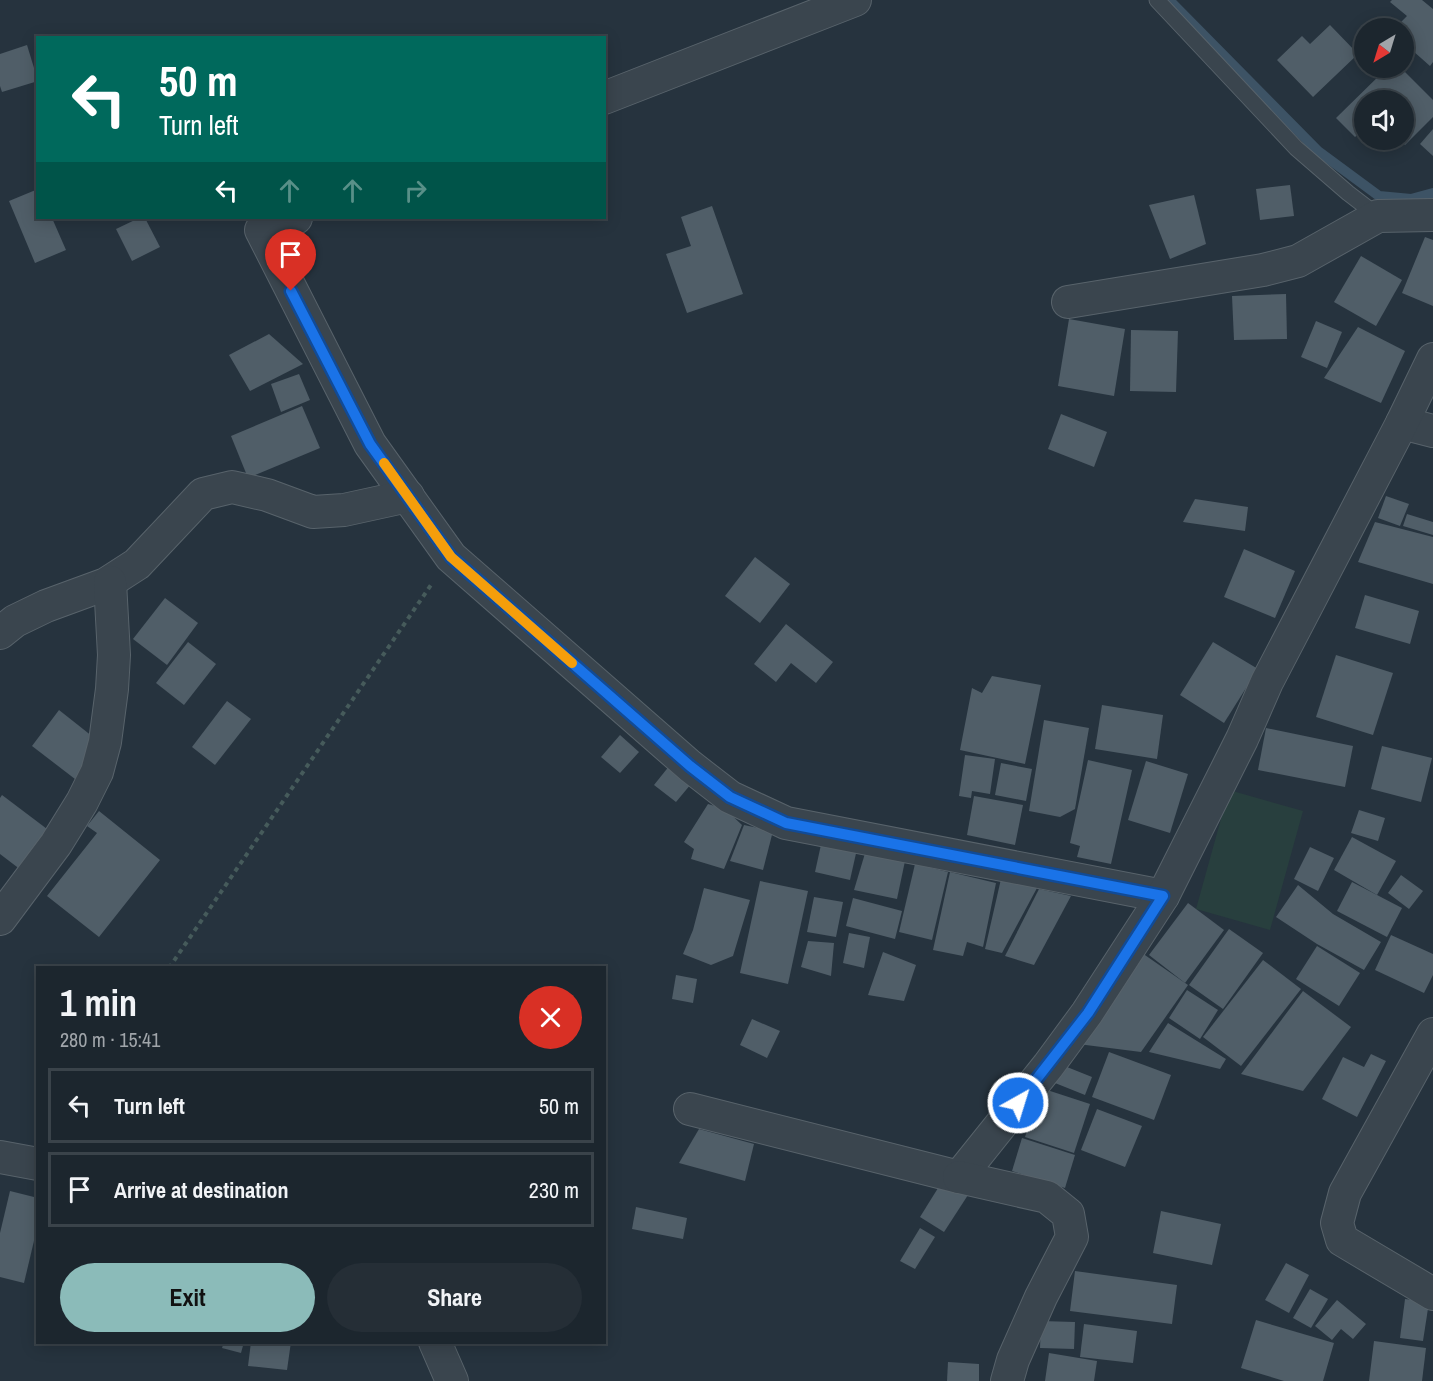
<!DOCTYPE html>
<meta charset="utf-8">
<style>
:root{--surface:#1c262e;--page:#252e36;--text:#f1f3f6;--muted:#a0a5aa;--line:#3a434a;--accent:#8bbbb9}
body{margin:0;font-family:"Archivo Narrow",sans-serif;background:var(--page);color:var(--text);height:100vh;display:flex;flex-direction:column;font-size:22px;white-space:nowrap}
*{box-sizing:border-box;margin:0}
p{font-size:20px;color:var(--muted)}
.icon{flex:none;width:33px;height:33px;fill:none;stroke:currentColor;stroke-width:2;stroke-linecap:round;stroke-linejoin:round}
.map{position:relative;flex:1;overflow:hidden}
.sheet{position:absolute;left:36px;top:966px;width:570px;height:378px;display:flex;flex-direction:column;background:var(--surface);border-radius:0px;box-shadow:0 3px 15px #0003,0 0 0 2px var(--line)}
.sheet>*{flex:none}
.hud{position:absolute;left:36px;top:36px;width:570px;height:183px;border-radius:0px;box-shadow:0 3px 15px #0003,0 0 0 2px var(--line);background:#00695c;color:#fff;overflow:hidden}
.needle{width:39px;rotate:218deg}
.buttons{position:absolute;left:1354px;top:18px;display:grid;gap:12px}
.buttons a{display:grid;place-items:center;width:60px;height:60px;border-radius:50%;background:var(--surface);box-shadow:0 3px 15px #0003,0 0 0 2px var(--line);font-size:30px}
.pin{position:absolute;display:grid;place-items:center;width:51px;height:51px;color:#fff;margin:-62px -26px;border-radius:50% 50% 50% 0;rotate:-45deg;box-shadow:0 0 6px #0007}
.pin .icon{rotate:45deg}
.me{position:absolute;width:66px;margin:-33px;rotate:39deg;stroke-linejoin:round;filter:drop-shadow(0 0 4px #0008)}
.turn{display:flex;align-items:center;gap:21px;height:126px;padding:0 24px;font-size:27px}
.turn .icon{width:78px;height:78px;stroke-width:2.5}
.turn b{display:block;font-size:42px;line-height:51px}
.lanes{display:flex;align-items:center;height:57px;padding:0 24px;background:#0003;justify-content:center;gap:30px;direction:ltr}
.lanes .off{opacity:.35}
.round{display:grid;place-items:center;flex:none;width:63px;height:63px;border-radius:32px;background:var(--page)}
.head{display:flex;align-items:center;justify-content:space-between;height:102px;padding:0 24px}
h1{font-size:36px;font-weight:700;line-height:45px}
.action{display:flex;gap:12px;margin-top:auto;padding:12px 24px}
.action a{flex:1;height:69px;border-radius:36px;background:var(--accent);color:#111;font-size:24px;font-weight:700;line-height:69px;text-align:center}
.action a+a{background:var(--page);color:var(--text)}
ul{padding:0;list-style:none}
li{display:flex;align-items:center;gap:18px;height:75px;margin:0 12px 9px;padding:0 12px;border:3px solid var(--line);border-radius:0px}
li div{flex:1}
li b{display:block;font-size:22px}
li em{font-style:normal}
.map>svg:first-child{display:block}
</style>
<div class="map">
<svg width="1433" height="1381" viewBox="0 0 1433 1381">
<rect width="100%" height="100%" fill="#26333e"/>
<polygon fill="#283f3e" points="1229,790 1303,811 1270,930 1196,909"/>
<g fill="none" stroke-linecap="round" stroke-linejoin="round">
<polyline stroke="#3d5365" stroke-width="10" points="1169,0 1318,151 1379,196 1411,199 1433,193"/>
</g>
<g fill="#505e68">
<polygon points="1392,0 1422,0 1433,9 1433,62 1430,66 1404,43 1404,28 1395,28 1407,16 1390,2"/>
<polygon points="1330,25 1358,54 1313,97 1277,60 1302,36 1310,44"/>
<polygon points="27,45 38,81 2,92 0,86 0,54"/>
<polygon points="1387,68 1401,68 1433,100 1433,117 1405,145 1400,140 1404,140 1404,100 1365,100 1365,128 1355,137 1336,118"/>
<polygon points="1433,129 1433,156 1420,144"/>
<polygon points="1290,185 1294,216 1260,220 1256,189"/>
<polygon points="38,189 38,218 52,218 66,250 35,263 9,201"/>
<polygon points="1194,195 1206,244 1170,259 1149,205"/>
<polygon points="712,206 743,294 687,313 666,254 691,246 681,217"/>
<polygon points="139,218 145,218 160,247 132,261 116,229"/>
<polygon points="1425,237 1433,240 1433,306 1402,293"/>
<polygon points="1361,256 1402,280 1376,326 1334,302"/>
<polygon points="1286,294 1287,339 1234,340 1232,296"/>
<polygon points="1069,319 1125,329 1114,396 1058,386"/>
<polygon points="1316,321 1342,332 1327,368 1301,357"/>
<polygon points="1358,327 1405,351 1381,403 1324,378"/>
<polygon points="1131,330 1178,331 1176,392 1130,391"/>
<polygon points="269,334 303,364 250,391 229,355"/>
<polygon points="299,374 310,400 281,412 271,384"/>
<polygon points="302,406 320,448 248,478 231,436"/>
<polygon points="1061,414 1107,432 1094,467 1048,449"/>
<polygon points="1386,496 1409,504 1400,526 1378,518"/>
<polygon points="1195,499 1248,507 1245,531 1183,522"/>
<polygon points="1407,514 1433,522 1433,535 1403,526"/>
<polygon points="1375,522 1433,537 1433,584 1358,562"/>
<polygon points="1244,549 1295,571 1275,618 1224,597"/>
<polygon points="755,557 790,584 760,623 725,596"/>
<polygon points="1365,595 1419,611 1410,644 1355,628"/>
<polygon points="165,598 198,623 167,665 133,639"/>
<polygon points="786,624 833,662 816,683 791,663 776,682 754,664"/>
<polygon points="188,642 216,664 184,705 156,683"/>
<polygon points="1213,642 1258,669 1224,723 1180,695"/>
<polygon points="1336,655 1393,673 1373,735 1316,717"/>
<polygon points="992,676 1041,685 1025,764 960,750 972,688 982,693"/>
<polygon points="227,701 251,719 215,765 192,747"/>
<polygon points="1102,705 1163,715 1157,759 1095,749"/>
<polygon points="59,710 102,744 75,779 32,746"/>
<polygon points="1044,720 1089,728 1075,809 1060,817 1029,811"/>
<polygon points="1266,728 1353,746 1345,787 1258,770"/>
<polygon points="620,735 639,752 620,773 601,757"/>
<polygon points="1382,746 1432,758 1421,802 1371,789"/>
<polygon points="965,755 995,759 990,794 972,791 971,798 959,796"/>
<polygon points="674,760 696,778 676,802 654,785"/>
<polygon points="1088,760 1132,770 1111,864 1077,857 1080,846 1070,843"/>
<polygon points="1146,761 1188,774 1170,833 1128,820"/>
<polygon points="1001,763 1032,769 1026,801 995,795"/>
<polygon points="2,795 51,832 21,870 0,854 0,798"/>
<polygon points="974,796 1023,805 1015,845 967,835"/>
<polygon points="708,804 725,809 742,825 724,869 691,859 694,849 684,842"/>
<polygon points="1359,810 1385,818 1378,841 1351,833"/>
<polygon points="99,811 160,860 99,937 47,896 97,833 87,826"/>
<polygon points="744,825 773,831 763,870 730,861"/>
<polygon points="1352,837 1396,861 1377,895 1334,870"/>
<polygon points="822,840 857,849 850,880 815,872"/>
<polygon points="1310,847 1334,858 1318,891 1294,879"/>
<polygon points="866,850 905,861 897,899 854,890"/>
<polygon points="915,864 948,872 932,940 899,932"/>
<polygon points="950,872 996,883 983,947 967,942 963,956 933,950"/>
<polygon points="1401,875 1423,891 1409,909 1388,893"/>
<polygon points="1001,879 1037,888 1002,953 985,949"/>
<polygon points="760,881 808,891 788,984 740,973"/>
<polygon points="1352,882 1402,908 1387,937 1337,911"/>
<polygon points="1298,885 1333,914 1381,942 1364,970 1317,944 1276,917"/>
<polygon points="704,888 750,900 733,956 711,965 683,954 693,930"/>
<polygon points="1039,889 1071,896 1034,965 1005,956"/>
<polygon points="814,897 843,902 836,937 807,932"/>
<polygon points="853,898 902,911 895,939 846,926"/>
<polygon points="1188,903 1224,930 1185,983 1149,955"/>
<polygon points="1229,929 1263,953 1223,1009 1189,985"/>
<polygon points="849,933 870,937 864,968 843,963"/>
<polygon points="1391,935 1433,954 1433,975 1424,993 1375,970"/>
<polygon points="808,941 834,943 831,976 801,967"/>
<polygon points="1317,946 1360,973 1339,1006 1296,979"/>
<polygon points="883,952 916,965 904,1001 868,995"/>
<polygon points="1142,953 1188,985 1141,1052 1078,1044"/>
<polygon points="1263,960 1301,989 1241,1066 1203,1037"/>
<polygon points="676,975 697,979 693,1003 672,999"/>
<polygon points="1187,990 1218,1010 1200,1039 1169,1018"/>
<polygon points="1303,991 1351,1027 1303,1091 1241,1074"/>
<polygon points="752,1019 780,1031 767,1058 740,1045"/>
<polygon points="1168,1023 1226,1059 1220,1069 1149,1052"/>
<polygon points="1109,1052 1171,1075 1154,1120 1092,1097"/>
<polygon points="1371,1054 1386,1061 1357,1117 1322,1099 1343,1057 1364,1067"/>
<polygon points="1062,1065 1092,1077 1085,1095 1055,1083"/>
<polygon points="1041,1088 1090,1104 1074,1153 1025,1137"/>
<polygon points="1097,1109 1142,1126 1125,1167 1081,1150"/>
<polygon points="699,1129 754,1144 745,1181 679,1163"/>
<polygon points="1022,1138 1075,1155 1065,1188 1012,1171"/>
<polygon points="943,1180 968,1195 944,1232 920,1217"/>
<polygon points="10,1191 38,1198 38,1224 24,1283 0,1277 0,1233"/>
<polygon points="636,1207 687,1218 683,1239 632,1229"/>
<polygon points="1161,1211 1221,1224 1212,1265 1153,1253"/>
<polygon points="920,1228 935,1237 915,1269 900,1261"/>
<polygon points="1286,1263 1309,1275 1289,1313 1265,1300"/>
<polygon points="1075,1271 1177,1285 1172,1324 1070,1311"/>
<polygon points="1310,1289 1328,1299 1311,1328 1293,1318"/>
<polygon points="1405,1299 1429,1302 1423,1341 1400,1338"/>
<polygon points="1337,1300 1366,1324 1353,1339 1341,1329 1332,1340 1315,1326"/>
<polygon points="1256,1320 1334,1343 1323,1381 1284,1381 1241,1368"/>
<polygon points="1041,1321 1075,1322 1074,1349 1040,1348"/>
<polygon points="1084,1324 1137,1331 1133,1363 1080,1357"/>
<polygon points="1374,1341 1426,1348 1422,1381 1369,1381"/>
<polygon points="224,1342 244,1342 241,1353 222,1348"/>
<polygon points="251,1342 291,1342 287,1370 248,1366"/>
<polygon points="1049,1353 1097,1361 1094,1381 1045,1381"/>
<polygon points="948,1362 979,1364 979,1381 947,1381"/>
</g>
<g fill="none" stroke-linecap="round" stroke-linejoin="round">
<defs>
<polyline id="service" points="1157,0 1296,148 1348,193 1378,216"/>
<g id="minor">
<polyline points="604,98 855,0"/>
<polyline points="296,218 261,230 370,444 451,557 690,766 730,797 786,823 1163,896"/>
<polyline points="1068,302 1263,270 1298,261 1378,216 1433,215"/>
<polyline points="1402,423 1433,431"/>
<polyline points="0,633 15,621 46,606 106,584 137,564 203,494 232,487 267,495 313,512 344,510 408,496"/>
<polyline points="0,919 56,844 82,802 97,772 105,742 112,689 114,655 110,582"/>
<polyline points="1433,1034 1345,1193 1337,1223 1342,1240 1433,1294"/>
<polyline points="690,1109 959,1177 1048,1066 1087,1013 1163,896 1242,739 1267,682 1402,423 1433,359"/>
<polyline points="0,1157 38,1164"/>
<polyline points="959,1177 1047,1197 1068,1214 1072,1237 1041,1297 1013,1360 1007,1381"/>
<polyline points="435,1342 452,1381"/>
</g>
</defs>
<use href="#service" stroke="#58636b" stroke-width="17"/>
<use href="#minor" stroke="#58636b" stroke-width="34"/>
<polyline stroke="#465b5b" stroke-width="4" stroke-dasharray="4.5 4.5" stroke-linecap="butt" points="169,968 433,582"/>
<use href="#service" stroke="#3a454e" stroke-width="15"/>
<use href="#minor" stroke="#3a454e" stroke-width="32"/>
</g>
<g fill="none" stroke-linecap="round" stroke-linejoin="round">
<defs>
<polyline id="route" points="291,291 370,444 451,557 690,766 730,797 786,823 1163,896 1088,1013 1018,1103"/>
</defs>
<use href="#route" stroke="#114b97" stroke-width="15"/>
<use href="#route" stroke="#1a73e8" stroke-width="10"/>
<polyline stroke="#f59e0b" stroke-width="10" points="384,463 451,557 572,663"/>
</g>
</svg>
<div class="buttons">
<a><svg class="needle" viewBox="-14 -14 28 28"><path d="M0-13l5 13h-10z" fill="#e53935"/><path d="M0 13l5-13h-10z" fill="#a0a5aa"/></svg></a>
<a><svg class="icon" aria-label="sound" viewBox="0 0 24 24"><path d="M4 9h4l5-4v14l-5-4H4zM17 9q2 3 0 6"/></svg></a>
</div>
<div class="pin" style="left:291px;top:291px;background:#d93025"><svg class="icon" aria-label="arrive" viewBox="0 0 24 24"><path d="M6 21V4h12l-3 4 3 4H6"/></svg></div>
<svg class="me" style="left:1018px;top:1103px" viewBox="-20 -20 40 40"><circle r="17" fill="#1a73e8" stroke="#fff" stroke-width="3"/><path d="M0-11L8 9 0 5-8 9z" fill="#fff"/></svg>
<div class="hud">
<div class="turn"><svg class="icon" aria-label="left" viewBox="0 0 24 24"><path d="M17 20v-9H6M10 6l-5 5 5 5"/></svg><div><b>50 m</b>Turn left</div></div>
<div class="lanes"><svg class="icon" aria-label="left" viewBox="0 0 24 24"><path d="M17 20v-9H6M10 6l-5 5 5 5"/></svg><svg class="icon off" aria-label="ahead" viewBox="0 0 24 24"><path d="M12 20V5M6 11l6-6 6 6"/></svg><svg class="icon off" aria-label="ahead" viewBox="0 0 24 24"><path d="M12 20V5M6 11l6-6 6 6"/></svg><svg class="icon off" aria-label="right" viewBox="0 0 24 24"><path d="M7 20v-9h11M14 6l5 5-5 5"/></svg></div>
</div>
<section class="sheet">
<div class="head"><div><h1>1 min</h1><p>280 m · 15:41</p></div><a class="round" style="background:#d93025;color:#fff"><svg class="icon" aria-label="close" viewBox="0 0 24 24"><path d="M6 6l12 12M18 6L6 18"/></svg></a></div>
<ul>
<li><svg class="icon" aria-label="left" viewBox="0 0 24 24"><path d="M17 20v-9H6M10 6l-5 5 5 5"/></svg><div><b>Turn left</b></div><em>50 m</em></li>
<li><svg class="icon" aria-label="arrive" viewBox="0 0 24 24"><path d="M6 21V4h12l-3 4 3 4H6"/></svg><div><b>Arrive at destination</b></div><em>230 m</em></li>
</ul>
<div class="action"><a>Exit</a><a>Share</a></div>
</section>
</div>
